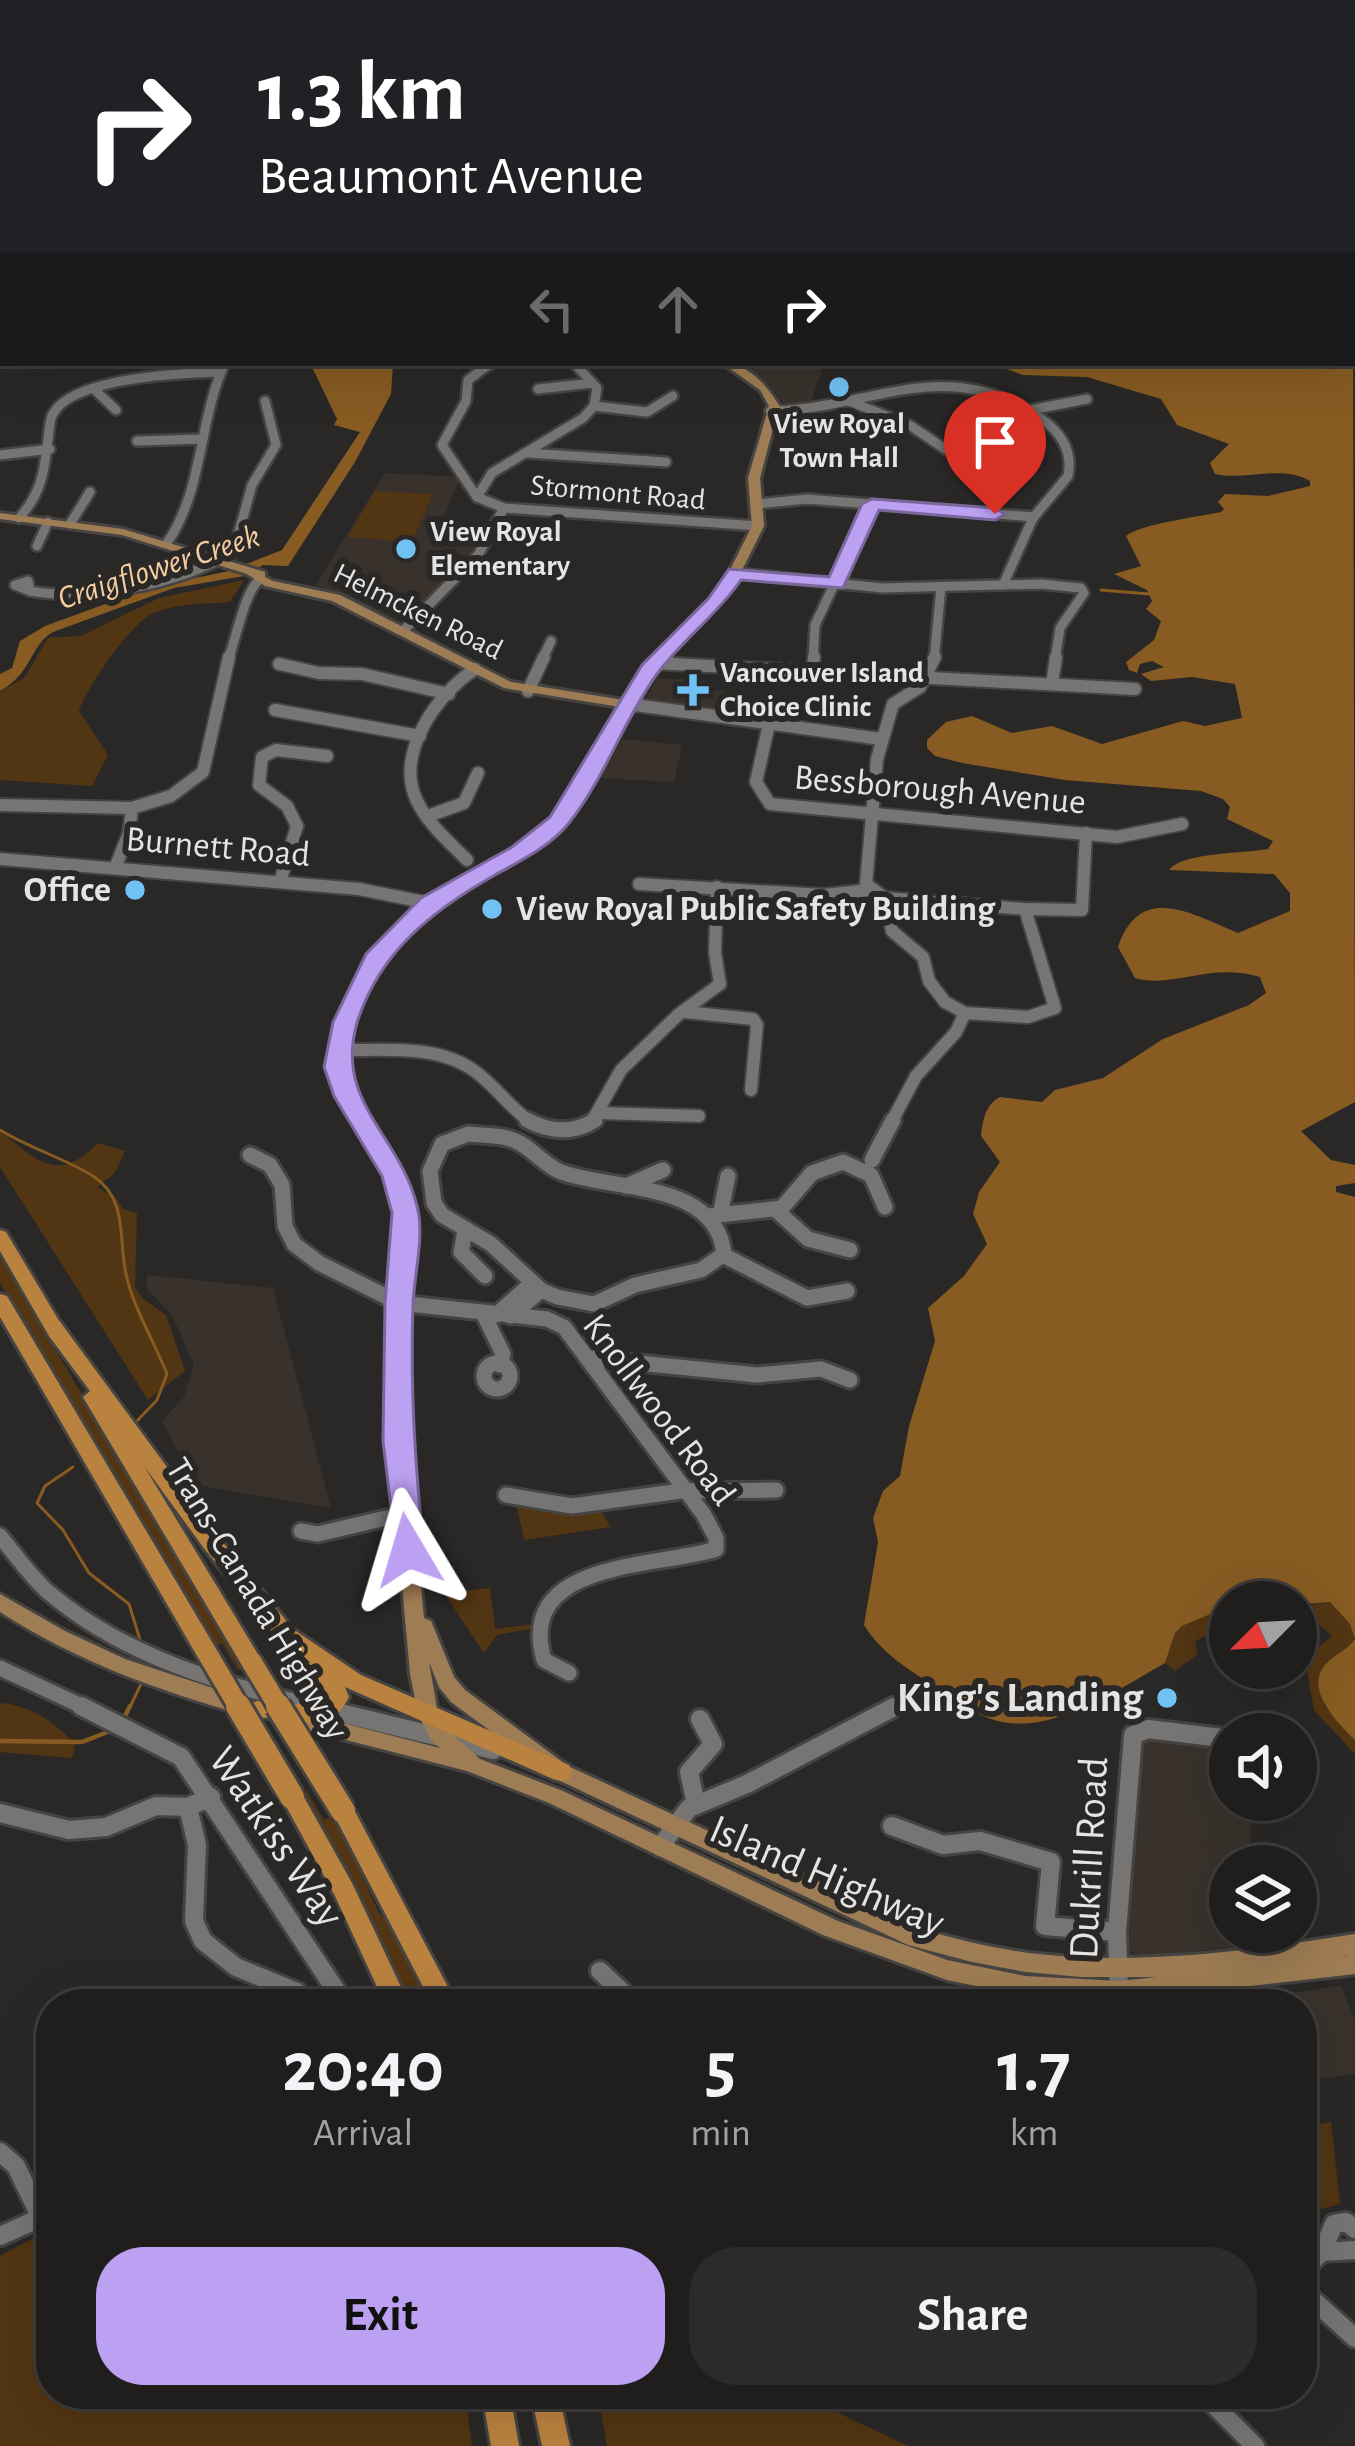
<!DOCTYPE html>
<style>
:root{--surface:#201e1c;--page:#2d2b29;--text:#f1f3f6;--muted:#a2a2a3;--line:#3d3c3b;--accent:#bca0f2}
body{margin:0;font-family:"Alegreya Sans",sans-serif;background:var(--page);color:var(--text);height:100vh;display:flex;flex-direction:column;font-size:45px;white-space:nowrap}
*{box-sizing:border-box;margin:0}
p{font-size:39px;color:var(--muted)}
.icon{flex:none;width:66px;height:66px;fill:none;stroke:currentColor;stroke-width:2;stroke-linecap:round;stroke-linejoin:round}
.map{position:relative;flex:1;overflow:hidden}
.sheet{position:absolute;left:36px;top:1989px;width:1281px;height:420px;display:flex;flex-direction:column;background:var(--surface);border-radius:48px;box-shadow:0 12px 48px #0002,0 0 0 3px var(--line)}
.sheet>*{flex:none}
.banner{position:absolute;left:0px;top:0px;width:1356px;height:366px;box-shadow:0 12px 48px #0002,0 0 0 3px var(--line);background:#202124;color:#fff;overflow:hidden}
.needle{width:78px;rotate:246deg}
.controls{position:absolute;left:1209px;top:1581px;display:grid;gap:24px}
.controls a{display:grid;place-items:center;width:108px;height:108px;border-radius:50%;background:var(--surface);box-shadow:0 12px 48px #0002,0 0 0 3px var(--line);font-size:60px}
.pin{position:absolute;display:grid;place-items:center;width:102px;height:102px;color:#fff;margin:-123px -51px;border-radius:50% 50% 50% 0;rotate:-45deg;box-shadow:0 0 12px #0007}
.pin .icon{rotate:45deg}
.me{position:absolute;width:132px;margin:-66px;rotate:353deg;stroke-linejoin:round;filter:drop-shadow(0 0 9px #0008)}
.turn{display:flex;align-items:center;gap:42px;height:252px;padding:0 60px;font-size:54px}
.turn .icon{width:156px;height:156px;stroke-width:2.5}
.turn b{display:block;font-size:84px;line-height:102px}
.lanes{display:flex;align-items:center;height:114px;padding:0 60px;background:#0003;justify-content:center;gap:60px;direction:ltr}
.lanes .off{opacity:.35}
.eta{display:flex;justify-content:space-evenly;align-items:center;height:204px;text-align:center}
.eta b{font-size:72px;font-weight:700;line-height:84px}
.cta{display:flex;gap:24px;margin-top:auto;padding:24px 60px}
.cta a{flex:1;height:138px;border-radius:48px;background:var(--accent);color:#111;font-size:48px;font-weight:700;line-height:138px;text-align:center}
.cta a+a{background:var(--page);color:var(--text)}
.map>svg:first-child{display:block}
</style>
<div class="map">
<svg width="1355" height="2446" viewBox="0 0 1355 2446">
<rect width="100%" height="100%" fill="#2a2826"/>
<g fill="#39322c">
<polygon points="738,364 823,366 809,407 786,406 769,385"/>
<polygon points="385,473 460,477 442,522 490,528 480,545 408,624 316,585"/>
<polygon points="657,678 706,681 705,690 729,691 725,712 646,700"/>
<polygon points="623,739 682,745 674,782 598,778"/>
<polygon points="147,1275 273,1288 331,1508 196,1485 162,1421 184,1397 194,1364 172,1315 147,1289"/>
<polygon points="1146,1734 1230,1746 1230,1800 1251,1800 1250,1866 1230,1866 1230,1932 1249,1932 1249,1945 1144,1957 1129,1951 1139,1741"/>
<polygon points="1341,1986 1355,2021 1355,2074 1302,2081 1302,2004 1212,2004"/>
</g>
<g fill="#523512">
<polygon points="375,491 433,494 412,542 347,537"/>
<path d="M 244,580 L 230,602 C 204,604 178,603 154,613 C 131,622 87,687 79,711 L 108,755 L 92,786 L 0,780 L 0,692 L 25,677 L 48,638 L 81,636 L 159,598 Z"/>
<path d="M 0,1131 C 38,1162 58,1184 98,1143 L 125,1151 L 114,1174 L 97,1187 L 117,1199 L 123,1209 L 137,1213 L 135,1287 L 142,1298 L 166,1315 L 185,1371 L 148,1400 L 0,1167 Z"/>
<path d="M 0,1257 L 245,1667 L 238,1670 L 222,1643 L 214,1646 C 193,1612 182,1575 154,1545 L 0,1283 Z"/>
<polygon points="517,1506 561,1513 600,1510 611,1527 524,1540"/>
<polygon points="490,1588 495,1629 534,1624 534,1628 497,1635 484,1653 444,1593"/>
<polygon points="1296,1602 1306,1606 1330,1602 1350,1624 1355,1639 1347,1651 1331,1659 1324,1705 1355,1740 1355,1754 1314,1710 1305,1658 1332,1636 1308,1615 1296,1614"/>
<polygon points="1230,1606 1230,1625 1195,1641 1198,1654 1175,1671 1165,1663 1175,1633 1182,1626"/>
<path d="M 0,1703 C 27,1704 59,1724 75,1745 L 72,1758 L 0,1752 Z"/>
<polygon points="306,1790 324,1820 334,1815 379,1913 398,1932 434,2004 412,2004 300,1793"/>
<polygon points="1331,2122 1340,2204 1321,2209 1302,2181 1302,2127"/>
<polygon points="51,2229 51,2394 465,2394 472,2446 0,2446 0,2256"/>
<polygon points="598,2394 799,2394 908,2446 607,2446"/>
</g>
<g fill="#875b22">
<path d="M 1353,321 L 1355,1102 L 1301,1131 L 1331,1160 L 1355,1165 L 1355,1183 L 1336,1186 L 1336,1192 L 1355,1197 L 1355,1740 C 1338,1723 1304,1690 1325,1665 C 1334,1654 1346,1652 1355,1639 L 1350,1624 L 1330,1602 C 1298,1606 1264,1602 1230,1602 L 1230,1606 L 1182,1626 L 1175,1633 L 1165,1663 C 1122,1687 1062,1729 1009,1723 C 981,1720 956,1701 934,1686 C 907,1668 882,1654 864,1625 L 878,1542 L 873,1518 L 883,1491 L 900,1476 L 909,1426 L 935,1341 L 928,1308 L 964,1276 L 987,1244 L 973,1214 L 979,1192 L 1000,1162 L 981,1136 C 983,1120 985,1105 1000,1097 L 1042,1102 L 1055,1090 L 1103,1078 L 1163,1039 L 1249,1005 L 1266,993 L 1260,977 C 1209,962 1173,989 1135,978 L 1118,947 C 1140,881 1194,915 1238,933 L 1290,911 L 1290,893 L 1274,874 L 1169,870 C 1183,852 1242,854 1268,849 L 1273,841 L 1227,819 L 1230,807 L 1223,799 L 1201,791 L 1065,780 L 962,763 L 935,756 L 927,748 L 927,740 L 946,722 L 972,716 L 1012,733 L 1052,726 L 1102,744 L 1183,721 L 1205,726 L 1242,718 L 1235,684 L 1192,677 L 1151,681 L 1141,674 L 1164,667 L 1152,661 L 1140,664 L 1137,673 L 1129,670 L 1126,662 L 1154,640 L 1161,621 L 1146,609 L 1152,601 L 1147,590 L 1114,574 L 1141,566 L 1126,536 C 1140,524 1198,517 1221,512 L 1224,509 L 1218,502 L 1225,494 L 1268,496 L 1310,486 L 1310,481 C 1282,464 1247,481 1215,474 L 1210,463 L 1229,444 L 1177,425 L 1161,399 L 1087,377 L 1023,375 L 991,363 L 1353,363 Z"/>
<path d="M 393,363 L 391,394 L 355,462 L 288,566 L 263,565 L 244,576 L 174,588 L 53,632 C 30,645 32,674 0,691 L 0,674 L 12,668 L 20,641 L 45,626 L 152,587 L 229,571 L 282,550 L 360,432 L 334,425 L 337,419 L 311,365 Z"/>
</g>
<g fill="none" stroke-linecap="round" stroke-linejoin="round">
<g stroke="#875b22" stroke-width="3">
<polyline points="1101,590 1149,594"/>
<path d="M 0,1130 C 29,1148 64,1158 93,1176 C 127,1198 119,1236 125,1269 C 131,1304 154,1341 167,1374 L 157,1400 L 136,1422"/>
<polyline points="73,1467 45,1486 37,1503 63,1530 89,1573 129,1604 141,1643"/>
<polyline points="129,1709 142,1682"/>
</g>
<g stroke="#875b22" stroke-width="4.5">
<polyline points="125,1716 130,1706"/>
<polyline points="0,1741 82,1742 110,1731"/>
</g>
<defs>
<g id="minor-far4">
<polyline points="347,0 404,3"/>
<polyline points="1036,0 1050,3"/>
<polyline points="1129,0 1139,3"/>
<polyline points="1259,0 1281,2"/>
<polyline points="876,3 929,3"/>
<polyline points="945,3 954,0"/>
</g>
<g id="minor-far3">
<polyline points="538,389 592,383"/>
<polyline points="95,390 116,410"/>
<polyline points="849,401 911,426 945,449"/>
<polyline points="594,406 647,412 673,396"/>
<polyline points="1030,410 1087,399"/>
<path d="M 770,411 C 869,410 946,351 1043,420 C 1062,434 1073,452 1068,476 L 1033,518 L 1003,585"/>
<polyline points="137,441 203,439"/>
<polyline points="945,449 1005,448 1020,459"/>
<polyline points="528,453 666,462"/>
<polyline points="0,455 50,449"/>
<polyline points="477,497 504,508 758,526"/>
<polyline points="477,497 492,473 583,418 594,406 597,388 574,363"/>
<polyline points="477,497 442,445 466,401 468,380 491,363"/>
<polyline points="757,504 807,499 1034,517"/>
<path d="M 19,518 C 46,489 45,460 50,423 C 56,377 184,373 220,372"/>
<polyline points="70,524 90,492"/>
<path d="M 167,543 C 204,489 198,421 225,363"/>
<polyline points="37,546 48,522"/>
<polyline points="736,573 883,588 1041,584 1081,588 1084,593 1060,628 1055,660"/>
<polygon points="28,581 30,591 15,585"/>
<path d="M 30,591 C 94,602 176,584 233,553 L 252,485 L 276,445 L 265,401"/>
<polyline points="404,630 478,555 504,508"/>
<path d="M 228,660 C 236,639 244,595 258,581"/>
<polyline points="542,660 551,641"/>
<polyline points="813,660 815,625 872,504"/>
<polyline points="934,660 941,587"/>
</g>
<g id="minor-far2">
<polyline points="655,663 1135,689"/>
<polyline points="279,664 319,673 362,674 449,694"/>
<polyline points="813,670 814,657"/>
<polyline points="1052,684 1056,657"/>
<polyline points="528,691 544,657"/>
<polyline points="628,704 881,739"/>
<polyline points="275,710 420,736"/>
<polyline points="769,724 756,782 770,804 1117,837 1182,824"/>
<polyline points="0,805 132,808"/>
<polyline points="428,816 464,803 478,773"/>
<polyline points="0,859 359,889 429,903"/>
<path d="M 467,860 C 449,842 428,824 417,801 C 394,754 437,694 475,669"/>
<polyline points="115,868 129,833 132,808 171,796 203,772 229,657"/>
<polyline points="280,882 297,826 287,806 259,785 262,757 276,750 327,756"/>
<polyline points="639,884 824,895 869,890"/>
<polyline points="885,898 1025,909 1055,1008 1028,1017 965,1013"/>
<polyline points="1025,909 1082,910 1086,833"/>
<polyline points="685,1012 753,1019 757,1025 751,1090"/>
<path d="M 337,1050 C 382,1051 438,1043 476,1072 C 496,1087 511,1109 532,1123"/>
<polyline points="600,1113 699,1116"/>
<polyline points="591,1123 621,1070 679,1014 720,984 715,953 717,887"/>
<polyline points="891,1123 916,1076 956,1032 965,1013 945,1002 929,981 923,957 892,931 885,898 866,884 877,759 893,704 920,687 935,657"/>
</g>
<g id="minor-far1">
<path d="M 527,1120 C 549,1132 574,1134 595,1120"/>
<path d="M 468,1134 C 486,1136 507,1134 523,1145 C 536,1153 546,1166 561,1172 C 614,1191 717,1181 724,1254 L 701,1270 L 635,1285 L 594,1304 L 557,1297 L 541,1290 L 491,1244 L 442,1215 L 434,1203 L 430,1171 L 442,1144 Z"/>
<path d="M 250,1155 L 270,1165 L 282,1185 L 285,1226 L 294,1244 L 319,1263 L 399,1303 L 547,1319 L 564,1327 L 704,1515 L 716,1538 L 716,1549 C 658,1568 515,1559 544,1660 L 569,1673"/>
<polyline points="872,1160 893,1120"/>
<polyline points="626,1186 663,1170"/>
<polyline points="721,1210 728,1176"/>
<polyline points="776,1210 808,1239 850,1250"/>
<polyline points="709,1216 782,1208 812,1173 843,1162 871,1175 885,1207"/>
<polyline points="465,1231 461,1252 485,1276"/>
<polyline points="723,1255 807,1298 847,1291"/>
<polyline points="483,1313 503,1354 500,1365"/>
<polyline points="496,1315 532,1283"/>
<polyline points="511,1316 541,1290"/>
<polyline points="590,1358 757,1375 821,1369 850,1380"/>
<circle cx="497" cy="1376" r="13"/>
<polyline points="506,1495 572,1506 681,1491 776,1490"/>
<polyline points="301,1531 318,1534 403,1514"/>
<path d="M 0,1536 C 15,1554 30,1576 48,1592 C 127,1659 227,1686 326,1709"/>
<polyline points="0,1668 88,1709"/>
</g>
<g id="minor">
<polyline points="81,1706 181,1757 345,2004"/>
<polyline points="312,1706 493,1750"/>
<polyline points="696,1805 689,1772 713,1744 700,1719"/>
<polyline points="188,1807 197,1845 194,1921 203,1941 236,1967 297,1992"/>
<polyline points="0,1813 69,1830 106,1827 156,1806 188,1807 211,1797"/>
<polyline points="892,1826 943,1845 980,1841 1051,1862 1045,1926 1117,1932"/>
<polyline points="660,1847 689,1808 747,1784 894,1707"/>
<polyline points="600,1971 635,2004"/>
<polyline points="1119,1991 1117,1932 1133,1735 1148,1729 1230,1739"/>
<polyline points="0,2152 16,2166 41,2218"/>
<polyline points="0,2236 51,2213"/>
<polyline points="1322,2252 1355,2250"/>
<polyline points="1302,2271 1322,2252 1334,2224 1346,2222 1355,2229"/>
<polyline points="1302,2290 1355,2338"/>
<polyline points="1203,2394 1255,2446"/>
</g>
<g id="major">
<polygon points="430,0 438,0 437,3 429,3"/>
<polygon points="692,0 700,0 703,3 695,3"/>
<rect x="0" y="11" width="3" height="4"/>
<rect x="1353" y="126" width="2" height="6"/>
<path d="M 722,363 C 750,363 769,388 782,410 L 777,413 L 760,478 L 764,526 L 733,588 L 654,671 L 564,824 L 525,855 L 446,898 L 397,940 L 368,985 L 346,1043 L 348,1081 L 404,1176 L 414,1213 L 408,1303 L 407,1441 L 424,1618 L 431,1621 L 454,1677 L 465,1690 L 568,1766 L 920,1929 C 956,1939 992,1948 1029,1953 C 1139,1966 1247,1951 1355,1934 L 1355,1954 L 1342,1956 L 1355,1954 L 1355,1974 L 1119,2001 L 1025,1996 L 947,1980 L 823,1935 L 549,1803 L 467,1771 L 288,1725 L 281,1723 L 278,1717 L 281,1711 L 288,1709 L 440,1748 L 431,1740 L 418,1714 L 410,1674 L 389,1441 L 390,1303 L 398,1213 L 388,1176 L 332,1081 L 330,1043 L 354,985 L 387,934 L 436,892 L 515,849 L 554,819 L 620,707 L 504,688 L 332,601 L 265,586 L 247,574 L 122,535 L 0,519 L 0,513 L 123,529 L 265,572 L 265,577 L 273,581 L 340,595 L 511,682 L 624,700 L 645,666 L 722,586 L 752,526 L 748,478 L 769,406 L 760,390 ZM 429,1662 L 439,1687 L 451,1702 L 554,1778 L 908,1945 L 972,1962 L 1026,1972 L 1081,1977 L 1157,1977 L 1119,1981 L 1025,1976 L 947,1960 L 838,1921 L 563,1791 L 480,1759 L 445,1728 L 438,1714 Z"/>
<path d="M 0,1594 L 65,1631 L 125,1659 L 252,1701 L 255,1707 L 252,1713 L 245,1715 C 159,1691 76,1661 0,1612 Z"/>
</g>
<g id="highway">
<path d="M 0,1230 L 6,1232 L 58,1319 L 217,1535 L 293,1629 L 361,1675 L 569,1765 L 572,1772 L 569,1779 L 561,1781 L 553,1779 L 345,1687 L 349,1697 C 343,1708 335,1720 323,1724 L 249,1716 L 246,1710 L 249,1704 L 257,1701 L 318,1706 L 327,1695 C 323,1684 313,1678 307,1667 L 310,1662 L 279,1641 L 203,1547 L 144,1466 L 262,1661 L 259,1667 L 251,1670 L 243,1667 L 83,1397 L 90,1391 L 49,1336 L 0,1251 Z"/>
<polygon points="0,1294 7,1296 212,1642 215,1648 212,1654 204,1657 196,1654 0,1317"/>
<polygon points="292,1787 300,1790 352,1883 409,2004 385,2004 335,1896 281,1797 284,1790"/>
<polygon points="343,1801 351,1804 457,2004 432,2004 332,1811 335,1804"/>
<polygon points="482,2394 510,2394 519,2446 491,2446"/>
<polygon points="531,2394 559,2394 570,2446 542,2446"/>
</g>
</defs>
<use href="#minor-far4" stroke="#454442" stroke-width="10"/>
<use href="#minor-far3" stroke="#454442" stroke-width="14"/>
<use href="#minor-far2" stroke="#454442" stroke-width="16"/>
<use href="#minor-far1" stroke="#454442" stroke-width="21"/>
<use href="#minor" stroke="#454442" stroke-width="24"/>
<use href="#major" stroke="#454442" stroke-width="6"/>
<use href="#highway" stroke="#454442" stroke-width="6"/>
<use href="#minor-far4" stroke="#777573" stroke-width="8"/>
<use href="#minor-far3" stroke="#777573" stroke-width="9"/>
<use href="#minor-far2" stroke="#777573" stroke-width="12"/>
<use href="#minor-far1" stroke="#777573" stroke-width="15"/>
<use href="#minor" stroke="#777573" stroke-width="18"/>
<use href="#major" fill="#9f7d54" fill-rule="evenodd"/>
<use href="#highway" fill="#ba823f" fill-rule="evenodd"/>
<defs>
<g id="highway-bridge-far1">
<polyline points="204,1648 240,1709"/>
<polyline points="251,1661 280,1709"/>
</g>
<g id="highway-bridge">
<polyline points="238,1706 292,1797"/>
<polyline points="278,1706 343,1811"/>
</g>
</defs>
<use href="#highway-bridge-far1" stroke="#454442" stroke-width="26" stroke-linecap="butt"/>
<use href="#highway-bridge" stroke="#454442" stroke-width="30" stroke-linecap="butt"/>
<use href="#highway-bridge-far1" stroke="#ba823f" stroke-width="20"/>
<use href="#highway-bridge" stroke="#ba823f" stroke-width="24"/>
</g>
<path fill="#bca0f2" stroke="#7a689d" stroke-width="3" d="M 872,499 L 995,508 L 1005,514 L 995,520 L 879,510 L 843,588 L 741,580 C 717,615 682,640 657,674 C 623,721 605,778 569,823 C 551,846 520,861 495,875 C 433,910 379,952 357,1023 C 334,1102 400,1135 417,1206 C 425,1236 414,1274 413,1305 C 410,1387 415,1468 424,1550 L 419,1558 L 397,1558 L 383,1441 L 385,1303 L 392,1213 L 382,1176 L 334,1096 L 324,1067 L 333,1022 L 366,954 L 421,898 L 512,847 L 550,817 L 642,665 L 708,599 L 729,569 L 829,577 L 862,504 Z"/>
<g fill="#70c1f4" stroke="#2a2826" stroke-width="4.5">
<circle cx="839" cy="387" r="12"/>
<circle cx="406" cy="549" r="12"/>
<path d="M687 672h12v12h12v12h-12v12h-12v-12h-12v-12h12z"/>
<circle cx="135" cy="890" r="12"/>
<circle cx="492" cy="909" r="12"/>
<circle cx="1167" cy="1698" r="12"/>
</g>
<g text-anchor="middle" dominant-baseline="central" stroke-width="12" stroke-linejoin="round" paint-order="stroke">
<g font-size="30" font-weight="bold" fill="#e5e4e2" stroke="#2a2826" text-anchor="start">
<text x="839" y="424" text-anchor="middle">View Royal<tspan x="839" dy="34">Town Hall</tspan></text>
<text x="430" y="532">View Royal<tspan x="430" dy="34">Elementary</tspan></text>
<text x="720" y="673">Vancouver Island<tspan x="720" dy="34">Choice Clinic</tspan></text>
</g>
<g font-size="30" fill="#e5e4e2" stroke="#2a2826">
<text transform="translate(618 493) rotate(5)">Stormont Road</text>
<text transform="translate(418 612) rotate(26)">Helmcken Road</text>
</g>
<g font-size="33" font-style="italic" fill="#f5cda1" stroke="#2a2826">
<text transform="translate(159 568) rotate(-18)">Craigflower Creek</text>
</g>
<g font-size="36" fill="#e5e4e2" stroke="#2a2826">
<text transform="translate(940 790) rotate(5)">Bessborough Avenue</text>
<text transform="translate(218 847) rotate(5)">Burnett Road</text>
<text transform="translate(659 1410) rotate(53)">Knollwood Road</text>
<text transform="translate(257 1599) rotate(59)">Trans-Canada Highway</text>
</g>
<g font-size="36" font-weight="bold" fill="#e5e4e2" stroke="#2a2826" text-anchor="end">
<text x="111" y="890">Office</text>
<text x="516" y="909" text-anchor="start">View Royal Public Safety Building</text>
</g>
<g font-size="42" font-weight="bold" fill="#e5e4e2" stroke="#2a2826" text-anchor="end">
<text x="1143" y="1698">King's Landing</text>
</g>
<g font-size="42" fill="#e5e4e2" stroke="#2a2826">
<text transform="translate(276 1837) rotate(56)">Watkiss Way</text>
<text transform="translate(1089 1858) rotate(-87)">Dukrill Road</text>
<text transform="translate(827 1876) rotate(23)">Island Highway</text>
</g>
</g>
</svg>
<div class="controls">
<a><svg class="needle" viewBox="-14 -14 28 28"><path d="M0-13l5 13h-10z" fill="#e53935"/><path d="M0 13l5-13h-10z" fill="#a2a2a3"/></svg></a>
<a><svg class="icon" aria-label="sound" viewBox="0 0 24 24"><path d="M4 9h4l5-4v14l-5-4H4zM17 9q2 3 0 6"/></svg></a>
<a><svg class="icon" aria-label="layers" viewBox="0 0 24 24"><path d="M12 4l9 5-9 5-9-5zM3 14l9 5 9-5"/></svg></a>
</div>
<div class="pin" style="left:995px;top:514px;background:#d93025"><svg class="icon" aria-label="arrive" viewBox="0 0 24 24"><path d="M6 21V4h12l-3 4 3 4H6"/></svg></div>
<svg class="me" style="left:408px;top:1550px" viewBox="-20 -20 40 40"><path d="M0-17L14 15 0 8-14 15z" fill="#bca0f2" stroke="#fff" stroke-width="4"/></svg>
<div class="banner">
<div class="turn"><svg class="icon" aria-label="right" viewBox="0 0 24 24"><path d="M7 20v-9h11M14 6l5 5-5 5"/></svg><div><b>1.3 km</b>Beaumont Avenue</div></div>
<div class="lanes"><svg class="icon off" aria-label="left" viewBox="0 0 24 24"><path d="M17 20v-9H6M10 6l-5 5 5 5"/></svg><svg class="icon off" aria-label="ahead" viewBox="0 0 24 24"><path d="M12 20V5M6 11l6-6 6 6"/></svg><svg class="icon" aria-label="right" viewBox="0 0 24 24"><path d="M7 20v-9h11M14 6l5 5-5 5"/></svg></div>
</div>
<section class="sheet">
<div class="eta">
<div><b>20:40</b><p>Arrival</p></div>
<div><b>5</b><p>min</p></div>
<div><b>1.7</b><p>km</p></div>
</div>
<div class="cta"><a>Exit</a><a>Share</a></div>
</section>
</div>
